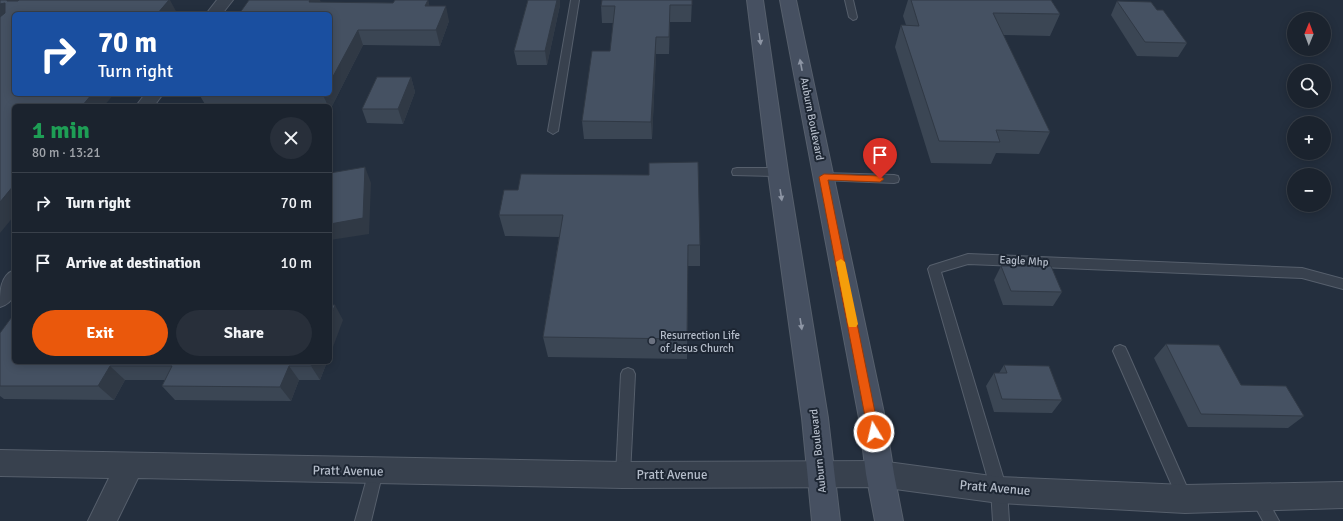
<!DOCTYPE html>
<meta charset="utf-8">
<style>
:root{--surface:#1b232e;--page:#282f3a;--text:#f1f3f6;--muted:#a0a4aa;--line:#39404a;--accent:#ea580c}
body{margin:0;font-family:Signika,sans-serif;background:var(--page);color:var(--text);height:100vh;display:flex;flex-direction:column;font-size:15px;white-space:nowrap}
*{box-sizing:border-box;margin:0}
p{font-size:13px;color:var(--muted)}
.icon{flex:none;width:22px;height:22px;fill:none;stroke:currentColor;stroke-width:2;stroke-linecap:round;stroke-linejoin:round}
.map{position:relative;flex:1;overflow:hidden}
.drawer{position:absolute;left:12px;top:104px;width:320px;height:260px;display:flex;flex-direction:column;background:var(--surface);border-radius:6px;box-shadow:0 2px 10px #0003,0 0 0 1px var(--line)}
.drawer>*{flex:none}
.top-card{position:absolute;left:12px;top:12px;width:320px;height:84px;border-radius:6px;box-shadow:0 2px 10px #0003,0 0 0 1px var(--line);background:#1a4fa0;color:#fff;overflow:hidden}
.needle{width:26px;rotate:1deg}
.fabs{position:absolute;left:1287px;top:12px;display:grid;gap:8px}
.fabs a{display:grid;place-items:center;width:44px;height:44px;border-radius:50%;background:var(--surface);box-shadow:0 2px 10px #0003,0 0 0 1px var(--line);font-size:20px}
.pin{position:absolute;display:grid;place-items:center;width:34px;height:34px;color:#fff;margin:-41px -17px;border-radius:50% 50% 50% 0;rotate:-45deg;box-shadow:0 0 4px #0007}
.pin .icon{rotate:45deg}
.me{position:absolute;width:44px;margin:-22px;rotate:351deg;stroke-linejoin:round;filter:drop-shadow(0 0 3px #0008)}
.turn{display:flex;align-items:center;gap:14px;height:84px;padding:0 20px;font-size:18px}
.turn .icon{width:52px;height:52px;stroke-width:2.5}
.turn b{display:block;font-size:28px;line-height:34px}
.round{display:grid;place-items:center;flex:none;width:42px;height:42px;border-radius:21px;background:var(--page)}
.headline{display:flex;align-items:center;justify-content:space-between;height:68px;padding:0 20px}
h1{font-size:24px;font-weight:700;line-height:30px;color:#1e9e55}
.button{display:flex;gap:8px;margin-top:auto;padding:8px 20px}
.button a{flex:1;height:46px;border-radius:24px;background:var(--accent);color:#fff;font-size:16px;font-weight:700;line-height:46px;text-align:center}
.button a+a{background:var(--page);color:var(--text)}
ul{padding:0;list-style:none}
li{display:flex;align-items:center;gap:12px;height:60px;padding:0 20px;border-top:1px solid var(--line)}
li div{flex:1}
li b{display:block;font-size:15px}
li em{font-style:normal}
.map>svg:first-child{display:block}
</style>
<div class="map">
<svg width="1343" height="521" viewBox="0 0 1343 521">
<rect width="100%" height="100%" fill="#242f3e"/>
<g fill="none" stroke-linecap="round" stroke-linejoin="round">
<defs>
<g id="lane">
<polygon points="571,0 579,0 558,131 553,134 548,131"/>
<polygon points="845,0 853,0 857,17 856,19 853,20 849,17"/>
<polygon points="737,168 778,168 782,169 783,172 782,175 778,176 733,175 732,172 733,169"/>
<polygon points="824,173 894,175 898,176 899,179 898,182 894,183 820,180 819,177 820,174"/>
<polygon points="968,254 1302,268 1343,279 1343,289 1302,278 968,264 941,272 1007,490 1009,521 993,521 991,490 928,269 930,266"/>
<polygon points="1120,345 1125,347 1127,351 1190,494 1193,499 1190,504 1185,506 1180,504 1113,351 1115,347"/>
<polygon points="628,368 633,370 635,374 630,475 628,480 623,482 618,480 616,475 621,374 623,370"/>
<polygon points="376,464 381,466 383,471 371,521 355,521 369,471 371,466"/>
<polygon points="1258,490 1263,492 1279,521 1263,521 1250,497 1253,492"/>
</g>
<g id="street">
<polygon points="217,0 233,0 222,14 206,14"/>
<polygon points="145,94 163,94 154,106 136,106"/>
<path d="M 14,270 C 14,287 19,301 0,307 C 0,291 0,276 14,270 Z"/>
<polygon points="0,450 623,462 880,461 999,477 1185,485 1343,482 1343,508 1185,513 999,503 880,487 623,488 138,478 117,521 88,521 109,478 0,476"/>
</g>
<g id="secondary">
<polygon points="747,0 763,0 788,172 828,418 840,521 812,521 802,418 768,172"/>
<polygon points="780,0 796,0 885,418 894,474 903,521 875,521 866,474 859,418"/>
</g>
</defs>
<use href="#lane" stroke="#565f6c" stroke-width="2"/>
<use href="#street" stroke="#565f6c" stroke-width="2"/>
<use href="#secondary" stroke="#565f6c" stroke-width="2"/>
<use href="#lane" fill="#38414e" fill-rule="evenodd"/>
<use href="#street" fill="#38414e" fill-rule="evenodd"/>
<use href="#secondary" fill="#465061" fill-rule="evenodd"/>
</g>
<g fill="#3b4654">
<polygon points="428,0 429,6 449,21 440,46 363,45 330,110 330,106 206,106 199,94 330,94 321,2 393,3"/>
<polygon points="528,0 560,0 560,5 547,65 517,65 514,51"/>
<polygon points="692,0 691,22 670,22 669,54 656,54 652,139 584,139 582,121 610,51 613,23 602,23 601,6"/>
<polygon points="908,0 1051,0 1060,14 1050,36 1003,35 1050,132 1039,154 996,153 991,164 931,163 895,47 901,25 906,25 903,16"/>
<polygon points="1117,1 1157,10 1187,43 1178,57 1137,56 1111,15"/>
<polygon points="411,77 415,92 403,124 367,123 362,109"/>
<polygon points="649,175 700,245 700,266 688,266 687,359 548,357 543,337 559,237 505,236 499,215 518,190"/>
<polygon points="1001,266 1062,292 1053,306 1003,305 994,280"/>
<polygon points="0,333 327,362 320,380 299,380 291,401 175,400 162,386 165,380 125,380 114,400 4,399 0,396"/>
<polygon points="1166,344 1241,385 1304,416 1288,428 1188,427 1154,358"/>
<polygon points="1004,365 1062,400 1052,413 994,412 986,386 994,373 999,373"/>
</g>
<g fill="#303945">
<polygon points="7,0 31,0 17,13 7,1"/>
<polygon points="169,0 170,0 177,13 176,14 157,14"/>
<polygon points="310,0 320,0 322,5 309,2"/>
<polygon points="428,0 432,15 425,6"/>
<polygon points="557,0 560,0 560,5 547,65 545,51"/>
<polygon points="5,3 14,16 0,27 0,4"/>
<polygon points="670,5 670,22 669,54 669,37"/>
<polygon points="446,6 449,21 440,46 436,30"/>
<polygon points="358,30 363,45 330,110 330,106 328,106 323,95 324,94 330,94 330,82"/>
<polygon points="656,37 656,54 652,139 651,122"/>
<polygon points="411,77 415,92 403,124 398,109"/>
<polygon points="92,94 114,94 104,106 82,106"/>
<polygon points="365,167 371,183 369,234 330,240 330,224"/>
<polygon points="14,185 14,216 0,233 0,202"/>
<polygon points="335,305 343,320 330,355 330,318"/>
<polygon points="313,362 327,362 320,380 311,366"/>
<polygon points="110,366 125,380 114,400 98,386"/>
<polygon points="289,366 299,380 291,401 280,387"/>
</g>
<g fill="#455162" stroke="#303945">
<polygon points="0,0 7,0 7,1 18,1 19,0 169,0 157,14 14,14 14,94 92,94 82,106 14,106 14,185 0,202 0,17 5,13 5,3 0,4"/>
<polygon points="249,0 310,0 309,2 393,3 395,0 428,0 425,6 446,6 436,30 358,30 330,82 330,14 239,14"/>
<polygon points="528,0 557,0 545,51 514,51"/>
<polygon points="602,0 692,0 692,5 670,5 669,37 656,37 651,122 582,121 592,51 610,51 615,6 601,6"/>
<polygon points="911,0 1051,0 1060,14 993,13 1050,132 996,130 1000,142 939,141 901,25 919,26"/>
<polygon points="1117,1 1151,2 1157,10 1163,10 1187,43 1145,42"/>
<polygon points="377,77 411,77 398,109 362,109"/>
<polygon points="231,94 324,94 323,95"/>
<polygon points="698,162 700,245 688,245 687,339 543,337 563,215 499,215 504,190 518,190 521,174 649,175 649,163"/>
<polygon points="365,167 363,218 330,224 330,173"/>
<polygon points="1001,266 1051,266 1062,292 1011,291"/>
<polygon points="330,305 335,305 330,318"/>
<polygon points="14,314 14,362 313,362 311,366 289,366 280,387 162,386 172,366 110,366 98,386 0,386 0,333"/>
<polygon points="1166,344 1219,345 1241,385 1286,386 1304,416 1201,414"/>
<polygon points="1004,365 1049,366 1062,400 1002,399 994,373 1007,373"/>
</g>
<defs><path id="oneway-solid" d="M-6-.8H1V-3.2L6.5 0L1 3.2V.8H-6Z"/></defs>
<g fill="#8e96a5">
<use href="#oneway-solid" transform="translate(760 39) rotate(82)"/>
<use href="#oneway-solid" transform="translate(801 65) rotate(-101)"/>
<use href="#oneway-solid" transform="translate(781 195) rotate(81)"/>
<use href="#oneway-solid" transform="translate(801 324) rotate(81)"/>
</g>
<polygon fill="#ea580c" stroke="#983908" points="824,174 880,176 884,179 880,182 828,180 879,432 878,436 874,437 870,436 868,432 819,177"/>
<polygon fill="#f59e0b" points="841,259 845,262 858,324 856,327 849,327 848,324 836,262"/>
<circle fill="#6b7280" stroke="#1d2633" stroke-width="1.5" cx="652" cy="341" r="4"/>
<g text-anchor="middle" dominant-baseline="central" stroke-width="4" stroke-linejoin="round" paint-order="stroke">
<g font-size="11" fill="#b4bcc9" stroke="#1d2633">
<text transform="translate(812 119) rotate(79)">Auburn Boulevard</text>
<text transform="translate(1024 261) rotate(3)">Eagle Mhp</text>
<text transform="translate(818 451) rotate(-96)">Auburn Boulevard</text>
</g>
<g font-size="11" fill="#b4bcc9" stroke="#1d2633" text-anchor="start">
<text x="660" y="335">Resurrection Life<tspan x="660" dy="13">of Jesus Church</tspan></text>
</g>
<g font-size="13" fill="#b4bcc9" stroke="#1d2633">
<text transform="translate(348 471) rotate(1)">Pratt Avenue</text>
<text x="672" y="475">Pratt Avenue</text>
<text transform="translate(995 488) rotate(5)">Pratt Avenue</text>
</g>
</g>
</svg>
<div class="fabs">
<a><svg class="needle" viewBox="-14 -14 28 28"><path d="M0-13l5 13h-10z" fill="#e53935"/><path d="M0 13l5-13h-10z" fill="#a0a4aa"/></svg></a>
<a><svg class="icon" aria-label="search" viewBox="0 0 24 24"><circle cx="10" cy="10" r="6"/><path d="M15 15l6 6"/></svg></a>
<a>+</a>
<a>−</a>
</div>
<div class="pin" style="left:880px;top:179px;background:#d93025"><svg class="icon" aria-label="arrive" viewBox="0 0 24 24"><path d="M6 21V4h12l-3 4 3 4H6"/></svg></div>
<svg class="me" style="left:874px;top:432px" viewBox="-20 -20 40 40"><circle r="17" fill="#ea580c" stroke="#fff" stroke-width="3"/><path d="M0-11L8 9 0 5-8 9z" fill="#fff"/></svg>
<div class="top-card">
<div class="turn"><svg class="icon" aria-label="right" viewBox="0 0 24 24"><path d="M7 20v-9h11M14 6l5 5-5 5"/></svg><div><b>70 m</b>Turn right</div></div>
</div>
<section class="drawer">
<div class="headline"><div><h1>1 min</h1><p>80 m · 13:21</p></div><a class="round"><svg class="icon" aria-label="close" viewBox="0 0 24 24"><path d="M6 6l12 12M18 6L6 18"/></svg></a></div>
<ul>
<li><svg class="icon" aria-label="right" viewBox="0 0 24 24"><path d="M7 20v-9h11M14 6l5 5-5 5"/></svg><div><b>Turn right</b></div><em>70 m</em></li>
<li><svg class="icon" aria-label="arrive" viewBox="0 0 24 24"><path d="M6 21V4h12l-3 4 3 4H6"/></svg><div><b>Arrive at destination</b></div><em>10 m</em></li>
</ul>
<div class="button"><a>Exit</a><a>Share</a></div>
</section>
</div>
